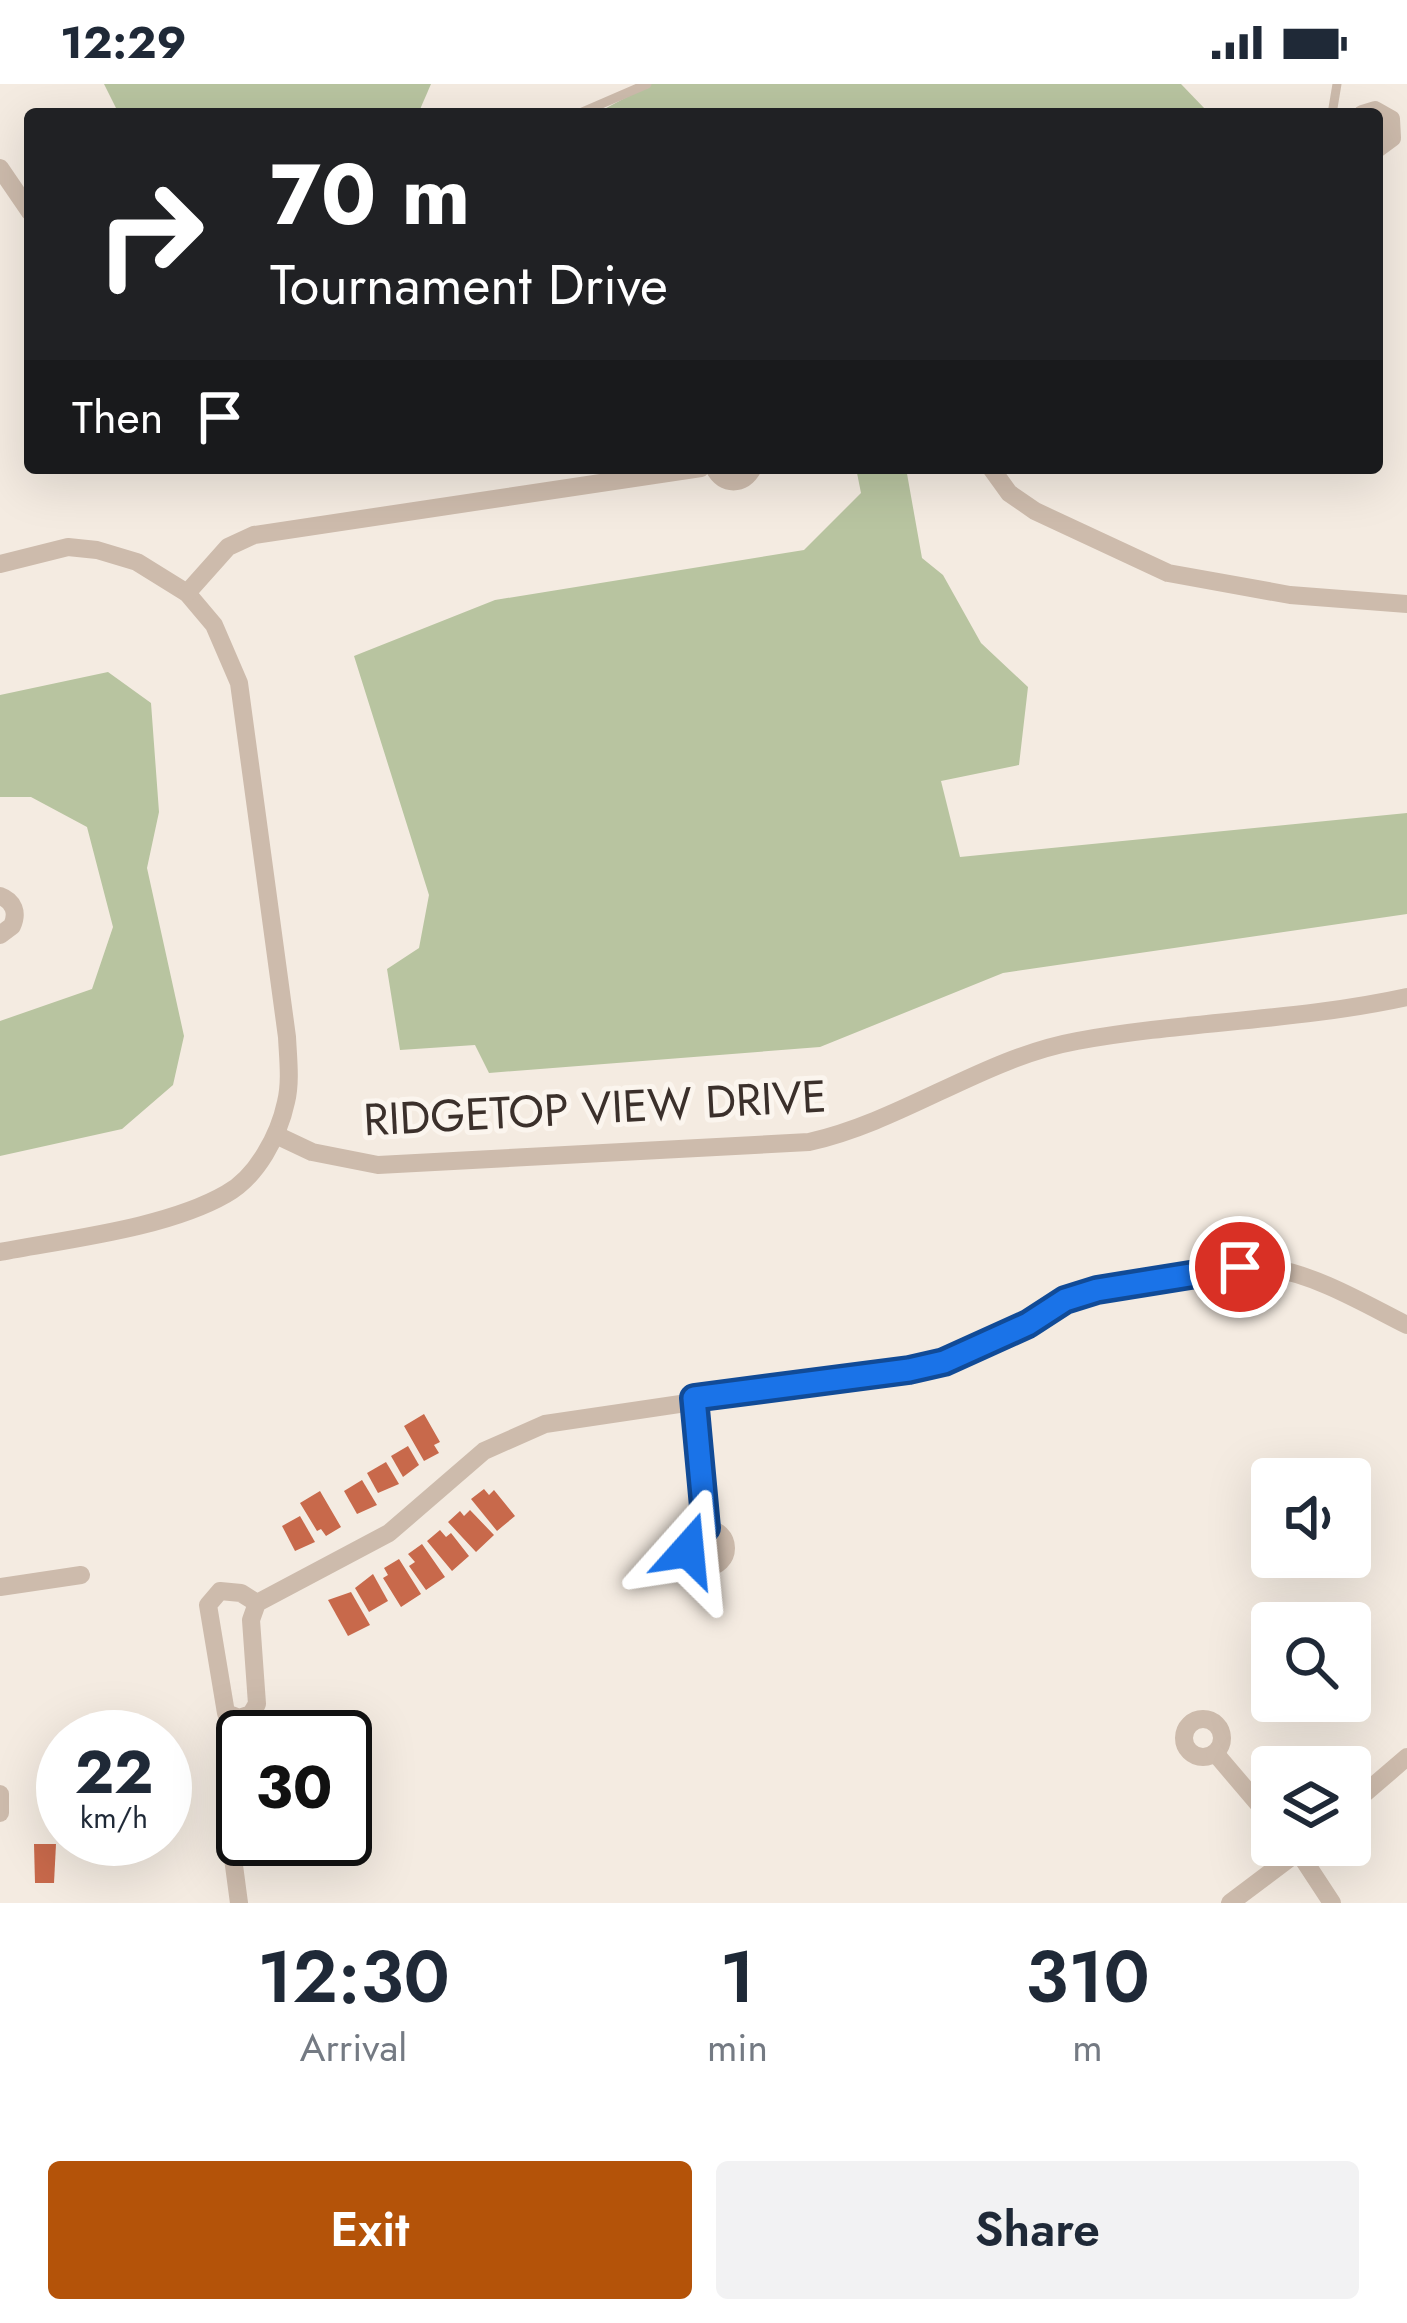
<!DOCTYPE html>
<style>
:root{--surface:#fff;--page:#f2f2f3;--text:#1f2937;--muted:#747a83;--accent:#b45309}
body{margin:0;font-family:Jost,sans-serif;background:var(--page);color:var(--text);height:100vh;display:flex;flex-direction:column;font-size:45px;white-space:nowrap}
*{box-sizing:border-box;margin:0}
p{font-size:39px;color:var(--muted)}
.icon{flex:none;width:66px;height:66px;fill:none;stroke:currentColor;stroke-width:2;stroke-linecap:round;stroke-linejoin:round}
.map{position:relative;height:1819px;overflow:hidden}
.drawer{display:flex;flex-direction:column;background:var(--surface);flex:1}
.drawer>*{flex:none}
.hud{position:absolute;left:24px;top:24px;width:1359px;height:366px;border-radius:12px;box-shadow:0 12px 48px #0002;background:#202124;color:#fff;overflow:hidden}
.controls{position:absolute;left:1251px;top:1374px;display:grid;gap:24px}
.controls a{display:grid;place-items:center;width:120px;height:120px;border-radius:12px;background:var(--surface);box-shadow:0 12px 48px #0002;font-size:60px}
.speed{position:absolute;left:36px;top:1626px;display:flex;gap:24px;font-size:60px;font-weight:700;text-align:center}
.speed>*{display:grid;place-content:center;width:156px;height:156px;border-radius:50%;background:var(--surface);box-shadow:0 12px 48px #0002;line-height:1}
.speed small{font-size:30px;font-weight:400}
.speed .limit{border:6px solid #111;border-radius:18px;background:#fff;color:#111}
.pin{position:absolute;display:grid;place-items:center;width:102px;height:102px;color:#fff;margin:-51px;border:6px solid #fff;border-radius:50%;box-shadow:0 3px 12px #0007}
.me{position:absolute;width:132px;margin:-66px;rotate:18deg;stroke-linejoin:round;filter:drop-shadow(0 0 9px #0008)}
.turn{display:flex;align-items:center;gap:42px;height:252px;padding:0 48px;font-size:54px}
.turn .icon{width:156px;height:156px;stroke-width:2.5}
.turn b{display:block;font-size:84px;line-height:102px}
.then{display:flex;align-items:center;height:114px;padding:0 48px;background:#0003;gap:24px;font-size:45px}
.eta{display:flex;justify-content:space-evenly;align-items:center;height:204px;text-align:center}
.eta b{font-size:72px;font-weight:600;line-height:84px}
.primary-button{display:flex;gap:24px;margin-top:auto;padding:24px 48px}
.primary-button a{flex:1;height:138px;border-radius:12px;background:var(--accent);color:#fff;font-size:48px;font-weight:600;line-height:138px;text-align:center}
.primary-button a+a{background:var(--page);color:var(--text)}
.status{display:flex;justify-content:space-between;align-items:center;height:84px;padding:0 60px;background:var(--surface);direction:ltr}
.status svg{height:33px;fill:currentColor}
.map>svg:first-child{display:block}
</style>
<div class="status"><b>12:29</b><svg viewBox="0 0 49 12"><path d="M0 12V9h3v3zM5 12V6h3v6zM10 12V3h3v9zM15 12V0h3v12zM26 1h20v11H26zM47 4h2v5h-2z"/></svg></div>
<div class="map">
<svg width="1407" height="1819" viewBox="0 0 1407 1819">
<rect width="100%" height="100%" fill="#f4ebe1"/>
<g fill="#b8c4a0">
<polygon points="104,0 431,0 418,30 119,30"/>
<polygon points="651,0 1181,0 1206,26 1178,30 595,30"/>
<polygon points="856,384 906,384 922,474 943,491 981,559 1028,603 1019,681 941,697 960,773 1407,729 1407,830 1003,889 820,963 489,989 475,961 400,966 387,885 419,864 429,811 354,572 495,516 804,466 861,409"/>
<polygon points="108,588 151,619 159,728 147,784 184,952 173,1001 122,1045 0,1072 0,937 92,905 113,843 87,743 31,713 0,713 0,611"/>
</g>
<g fill="#c8694b">
<polygon points="424,1330 440,1358 434,1361 439,1369 424,1377 404,1342"/>
<polygon points="408,1362 419,1381 403,1393 391,1372"/>
<polygon points="386,1378 399,1400 378,1409 367,1389"/>
<polygon points="362,1396 377,1421 357,1430 344,1407"/>
<polygon points="484,1405 489,1411 494,1406 515,1432 497,1447 471,1415"/>
<polygon points="320,1407 341,1443 326,1452 321,1445 317,1447 300,1419"/>
<polygon points="470,1426 494,1451 476,1468 448,1438 460,1427 464,1432"/>
<polygon points="300,1432 315,1458 295,1467 282,1442"/>
<polygon points="440,1446 446,1453 451,1449 469,1472 452,1487 427,1457"/>
<polygon points="422,1460 445,1493 426,1506 409,1482 415,1478 408,1470"/>
<polygon points="399,1475 421,1510 401,1523 383,1494 388,1491 384,1484"/>
<polygon points="373,1490 388,1517 369,1528 355,1504"/>
<polygon points="351,1508 370,1541 348,1552 328,1516"/>
<polygon points="34,1760 56,1760 54,1799 35,1799"/>
</g>
<g fill="none" stroke-linecap="round" stroke-linejoin="round">
<g stroke="#cdbbac" stroke-width="9">
<polyline points="578,30 647,0"/>
<polyline points="1332,30 1337,0"/>
</g>
<g stroke="#cdbbac" stroke-width="18">
<polyline points="1362,30 1375,26 1391,35 1392,54 1377,65"/>
<polyline points="0,84 30,128"/>
<path d="M 714,384 C 724,402 743,402 753,384"/>
<polyline points="991,384 1009,409 1035,427 1168,489 1290,511 1407,520"/>
<path d="M 0,480 L 68,463 L 97,466 L 137,478 L 187,509 L 214,541 L 239,599 L 287,953 C 288,974 291,998 286,1018 C 279,1051 257,1093 226,1110 C 167,1144 68,1155 0,1168"/>
<polyline points="187,509 228,463 254,451 701,384"/>
<path d="M 0,812 C 14,817 18,829 12,842 L 0,851"/>
<path d="M 276,1051 L 312,1068 L 378,1081 L 809,1058 C 903,1037 983,974 1077,957 C 1186,937 1298,937 1407,913"/>
<polyline points="694,1314 706,1445"/>
<circle cx="707" cy="1464" r="19"/>
<polyline points="0,1503 81,1491"/>
<path d="M 257,1519 L 241,1509 L 220,1507 L 208,1521 L 226,1629 L 239,1634 L 251,1630 L 257,1620 L 251,1536 L 257,1519 L 389,1449 L 484,1367 L 545,1340 L 909,1286 C 950,1276 993,1260 1030,1239 C 1043,1232 1055,1221 1070,1215 C 1108,1200 1231,1177 1270,1184 C 1317,1191 1365,1220 1407,1241"/>
<circle cx="1203" cy="1654" r="19"/>
<polyline points="1215,1669 1272,1736"/>
<polyline points="0,1710 0,1729"/>
<polyline points="1350,1722 1407,1673"/>
<polyline points="229,1744 239,1819"/>
<polyline points="1294,1761 1332,1819"/>
<polyline points="1230,1819 1307,1761"/>
</g>
</g>
<g fill="none" stroke-linecap="round" stroke-linejoin="round">
<defs>
<polyline id="route" points="688,1466 694,1449 706,1444 694,1314 909,1286 944,1278 1028,1240 1065,1216 1097,1206 1240,1183"/>
</defs>
<use href="#route" stroke="#114b97" stroke-width="30"/>
<use href="#route" stroke="#1a73e8" stroke-width="21"/>
</g>
<g text-anchor="middle" dominant-baseline="central" stroke-width="10" stroke-linejoin="round" paint-order="stroke">
<g font-size="45" fill="#3b302b" stroke="#fbf5ee">
<text transform="translate(595 1024) rotate(-3)">RIDGETOP VIEW DRIVE</text>
</g>
</g>
</svg>
<div class="controls">
<a><svg class="icon" aria-label="sound" viewBox="0 0 24 24"><path d="M4 9h4l5-4v14l-5-4H4zM17 9q2 3 0 6"/></svg></a>
<a><svg class="icon" aria-label="search" viewBox="0 0 24 24"><circle cx="10" cy="10" r="6"/><path d="M15 15l6 6"/></svg></a>
<a><svg class="icon" aria-label="layers" viewBox="0 0 24 24"><path d="M12 4l9 5-9 5-9-5zM3 14l9 5 9-5"/></svg></a>
</div>
<div class="speed"><div>22<small>km/h</small></div><div class="limit">30</div></div>
<div class="pin" style="left:1240px;top:1183px;background:#d93025"><svg class="icon" aria-label="arrive" viewBox="0 0 24 24"><path d="M6 21V4h12l-3 4 3 4H6"/></svg></div>
<svg class="me" style="left:688px;top:1466px" viewBox="-20 -20 40 40"><path d="M0-17L14 15 0 8-14 15z" fill="#1a73e8" stroke="#fff" stroke-width="4"/></svg>
<div class="hud">
<div class="turn"><svg class="icon" aria-label="right" viewBox="0 0 24 24"><path d="M7 20v-9h11M14 6l5 5-5 5"/></svg><div><b>70 m</b>Tournament Drive</div></div>
<div class="then">Then<svg class="icon" aria-label="arrive" viewBox="0 0 24 24"><path d="M6 21V4h12l-3 4 3 4H6"/></svg></div>
</div>
</div>
<section class="drawer">
<div class="eta">
<div><b>12:30</b><p>Arrival</p></div>
<div><b>1</b><p>min</p></div>
<div><b>310</b><p>m</p></div>
</div>
<div class="primary-button"><a>Exit</a><a>Share</a></div>
</section>
